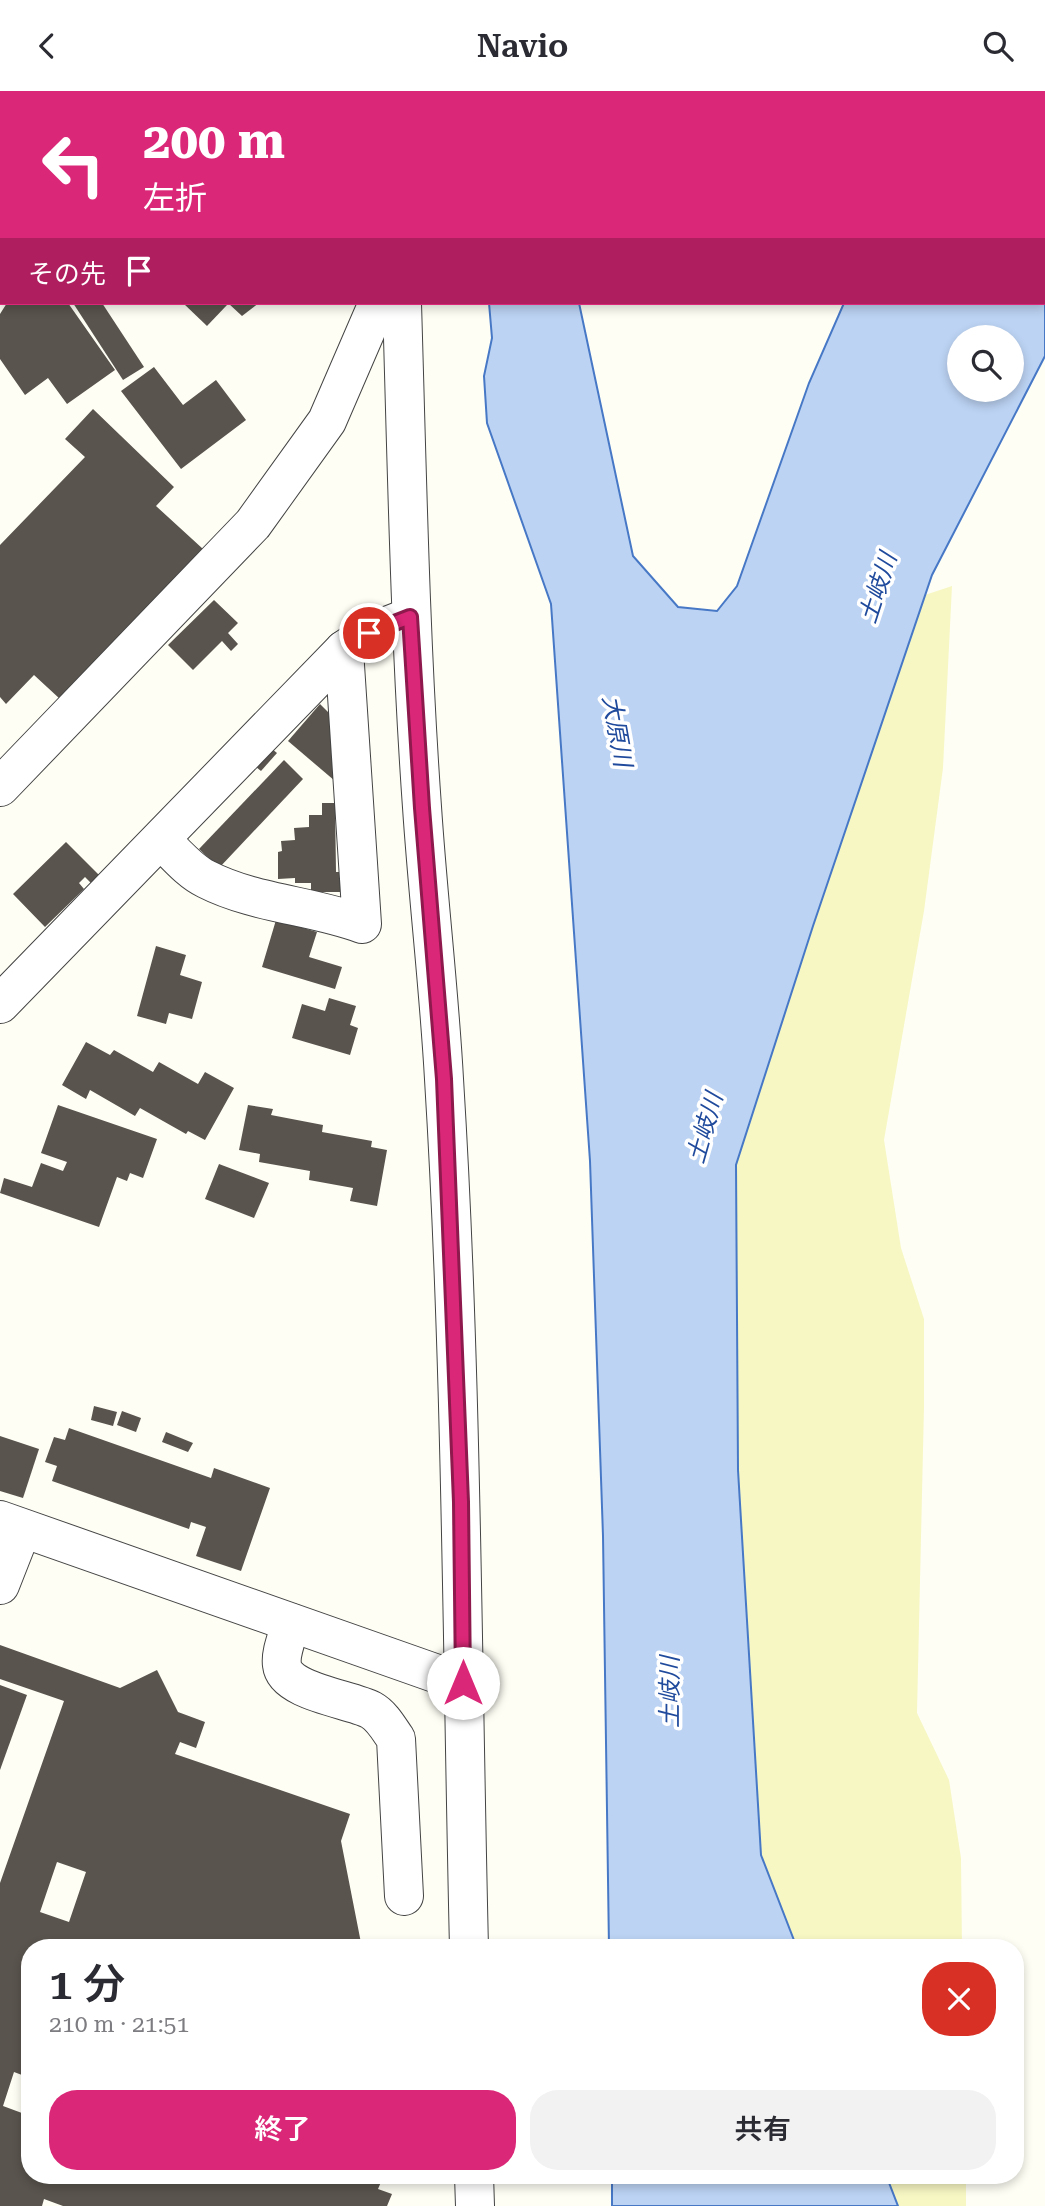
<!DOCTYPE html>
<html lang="ja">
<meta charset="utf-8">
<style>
:root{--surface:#fff;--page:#f2f2f3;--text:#2b2b33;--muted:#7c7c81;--accent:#db2777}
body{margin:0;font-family:"Roboto Serif","Noto Sans JP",serif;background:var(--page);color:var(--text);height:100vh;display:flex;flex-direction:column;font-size:26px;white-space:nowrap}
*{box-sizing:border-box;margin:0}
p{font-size:23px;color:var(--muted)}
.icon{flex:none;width:38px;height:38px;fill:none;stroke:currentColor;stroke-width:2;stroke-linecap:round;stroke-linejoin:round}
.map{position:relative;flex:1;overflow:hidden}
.drawer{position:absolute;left:21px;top:1848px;width:1003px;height:245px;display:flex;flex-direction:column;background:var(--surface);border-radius:28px;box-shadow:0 4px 10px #0003}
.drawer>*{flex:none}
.banner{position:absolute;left:0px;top:0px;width:1046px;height:214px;box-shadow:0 4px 10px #0003;background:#db2777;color:#fff;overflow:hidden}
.tools{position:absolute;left:947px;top:234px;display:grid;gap:14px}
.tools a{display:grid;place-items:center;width:77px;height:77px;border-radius:50%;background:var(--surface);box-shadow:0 4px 10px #0003;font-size:35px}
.pin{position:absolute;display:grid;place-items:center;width:60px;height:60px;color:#fff;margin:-30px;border:4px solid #fff;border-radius:50%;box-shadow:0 2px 7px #0007}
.me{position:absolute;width:77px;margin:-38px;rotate:0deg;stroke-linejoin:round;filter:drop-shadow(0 0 5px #0008)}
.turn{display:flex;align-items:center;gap:24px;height:147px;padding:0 28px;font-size:32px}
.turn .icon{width:91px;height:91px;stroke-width:2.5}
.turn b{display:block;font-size:49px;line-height:60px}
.then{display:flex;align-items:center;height:66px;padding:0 28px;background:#0003;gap:14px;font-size:26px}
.round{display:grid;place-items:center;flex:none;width:74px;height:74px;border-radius:28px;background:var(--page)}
.head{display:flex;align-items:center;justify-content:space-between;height:119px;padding:0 28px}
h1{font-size:42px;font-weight:600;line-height:52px}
.primary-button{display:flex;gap:14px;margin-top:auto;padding:14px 28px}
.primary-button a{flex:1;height:80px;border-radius:28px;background:var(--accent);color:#fff;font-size:28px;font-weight:600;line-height:80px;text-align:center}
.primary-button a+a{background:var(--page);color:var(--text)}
header{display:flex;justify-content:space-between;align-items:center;height:91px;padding:0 28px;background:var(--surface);font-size:32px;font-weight:600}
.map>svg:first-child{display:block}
</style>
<header><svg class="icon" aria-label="back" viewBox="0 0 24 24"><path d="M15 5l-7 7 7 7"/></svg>Navio<svg class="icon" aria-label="search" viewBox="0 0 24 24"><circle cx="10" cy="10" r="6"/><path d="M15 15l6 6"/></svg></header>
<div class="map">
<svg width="1045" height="2115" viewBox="0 0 1045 2115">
<rect width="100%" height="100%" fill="#fefef5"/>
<g fill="#f7f7c4">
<polygon points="952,495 943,677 924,820 884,1049 901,1157 924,1228 924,1316 917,1622 949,1689 961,1767 962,1857 797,1857 761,1764 738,1379 736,1074 813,835 925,504"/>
<polygon points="886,2084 966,2084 966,2115 898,2115"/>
</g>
<g fill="#bcd3f3" stroke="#4778c6" stroke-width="2" fill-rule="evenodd">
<path d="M 934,0 L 1045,0 L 1045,265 L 932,484 L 813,835 L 736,1074 L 738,1379 L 761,1764 L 797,1857 L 609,1857 L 603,1445 L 590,1070 L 551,513 L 487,332 L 484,285 L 492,247 L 489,212 L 579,212 L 633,465 L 678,516 L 717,520 L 737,495 L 809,292 L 844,212 L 1045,212 L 1045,2 L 933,2 ZM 959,247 L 1012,247 L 1012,299 L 959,299 Z"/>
<polygon points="612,2084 886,2084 898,2115 612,2115"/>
</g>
<g fill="#59544d" fill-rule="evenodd">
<polygon points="7,212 68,212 115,279 67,313 48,287 25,304 0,268 0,223"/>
<polygon points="73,212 102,212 144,276 123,289"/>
<polygon points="183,212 224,212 227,214 207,235"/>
<polygon points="228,212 259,212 242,225"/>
<polygon points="154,276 183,314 216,289 246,329 181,378 121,300"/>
<polygon points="93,318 174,396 156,415 203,458 60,608 34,584 6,613 0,606 0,454 85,366 65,348"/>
<polygon points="214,509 238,532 228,542 238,553 231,560 222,550 193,579 168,554"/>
<polygon points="320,613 329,622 335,690 288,650"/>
<polygon points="272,658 277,662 261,680 256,676"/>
<polygon points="284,669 303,688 219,777 199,758"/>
<polygon points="322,712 335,712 336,781 341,781 341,801 311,801 311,792 295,792 295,787 278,788 278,761 282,760 281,750 295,749 294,737 309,736 309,724 322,724"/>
<polygon points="66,751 104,789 96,797 85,786 79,792 84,798 45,836 13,803"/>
<polygon points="276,829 317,841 309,866 342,876 335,898 262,876"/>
<polygon points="156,855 186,864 180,884 202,891 192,928 169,922 166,933 137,925"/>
<polygon points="329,907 356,915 350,934 358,937 350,964 292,947 302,913 325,920"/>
<polygon points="86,951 110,964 114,959 153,981 159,971 198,993 205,981 234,997 205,1049 188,1040 186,1043 140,1017 135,1025 90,999 86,1008 62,994"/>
<polygon points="58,1014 157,1048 143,1087 130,1082 127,1090 117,1086 99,1136 0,1102 4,1087 32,1096 41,1072 63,1080 67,1071 41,1062"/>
<polygon points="248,1014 273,1018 271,1024 323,1034 322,1041 372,1050 371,1056 387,1059 377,1115 350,1110 353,1097 309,1089 310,1080 259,1071 260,1063 239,1059"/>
<polygon points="219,1073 269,1092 254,1127 205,1108"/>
<polygon points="94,1315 117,1321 113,1335 91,1329"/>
<polygon points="122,1320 141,1327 136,1341 117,1334"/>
<polygon points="69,1337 211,1387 214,1377 270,1397 241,1480 196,1465 206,1436 191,1431 189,1438 52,1390 57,1375 45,1371 54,1346 65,1349"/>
<polygon points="166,1341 193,1352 188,1361 162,1351"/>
<polygon points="0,1345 39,1358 23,1407 0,1400"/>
<path d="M 0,1554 L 120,1597 L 157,1579 L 178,1621 L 205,1631 L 196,1657 L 180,1651 L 175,1663 L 350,1723 L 341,1750 L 362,1857 L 30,1857 L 30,1987 L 14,1981 L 3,2015 L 30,2025 L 30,2084 L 384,2084 L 378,2098 L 392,2103 L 387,2115 L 63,2115 L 44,2108 L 42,2115 L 0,2115 L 0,1792 L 64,1610 L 0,1588 ZM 57,1771 L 86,1781 L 69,1831 L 40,1821 Z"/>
<polygon points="0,1594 27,1604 0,1679"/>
</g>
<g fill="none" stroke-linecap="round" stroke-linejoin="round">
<defs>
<g id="minor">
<polyline points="392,0 393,2"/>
<path d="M 402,212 C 407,380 410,548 422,716 C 428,807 439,897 444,988 C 462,1277 462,1567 469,1857"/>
<polyline points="0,696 253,433 327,330 378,212"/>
<path d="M 161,749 C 174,761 189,780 206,788 C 255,813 311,814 362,833 L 344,559"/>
<polyline points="0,913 344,559 369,542 410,526"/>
<polyline points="0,1429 463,1592"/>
<polyline points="0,1494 22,1438"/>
<path d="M 291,1532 C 288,1544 280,1562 282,1574 C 285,1601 351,1608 371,1619 C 382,1625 389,1638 396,1648 L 404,1805"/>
<polyline points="474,2084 475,2115"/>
</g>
<g id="major">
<polyline points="81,2 82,0"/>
<polyline points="0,134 2,131"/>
</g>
</defs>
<use href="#minor" stroke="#444" stroke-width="40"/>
<use href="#major" stroke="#222" stroke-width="40"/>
<use href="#minor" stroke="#fff" stroke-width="38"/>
<use href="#major" stroke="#f0ed73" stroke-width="38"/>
</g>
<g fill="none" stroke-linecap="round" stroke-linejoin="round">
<defs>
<polyline id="route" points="369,542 410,526 422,717 444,988 461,1411 463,1592"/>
</defs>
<use href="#route" stroke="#8e194d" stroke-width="18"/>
<use href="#route" stroke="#db2777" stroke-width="12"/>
</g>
<g text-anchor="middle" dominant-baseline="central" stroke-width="7" stroke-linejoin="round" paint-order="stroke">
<g font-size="24" font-style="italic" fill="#204b9d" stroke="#fff">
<text transform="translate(878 497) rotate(-72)">土岐川</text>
<text transform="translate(617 640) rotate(80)">大原川</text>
<text transform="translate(705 1037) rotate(-74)">土岐川</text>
<text transform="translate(670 1601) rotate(-90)">土岐川</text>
</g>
</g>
</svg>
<div class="tools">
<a><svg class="icon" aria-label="search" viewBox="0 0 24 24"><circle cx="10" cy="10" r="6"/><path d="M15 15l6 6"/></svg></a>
</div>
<div class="pin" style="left:369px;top:542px;background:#d93025"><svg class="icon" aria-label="arrive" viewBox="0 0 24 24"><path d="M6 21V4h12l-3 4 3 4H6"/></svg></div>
<svg class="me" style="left:463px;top:1592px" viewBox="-20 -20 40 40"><circle r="19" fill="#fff"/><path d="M0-13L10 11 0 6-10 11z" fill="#db2777"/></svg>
<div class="banner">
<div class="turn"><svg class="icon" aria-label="left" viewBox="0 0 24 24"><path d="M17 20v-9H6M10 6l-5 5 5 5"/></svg><div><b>200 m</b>左折</div></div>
<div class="then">その先<svg class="icon" aria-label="arrive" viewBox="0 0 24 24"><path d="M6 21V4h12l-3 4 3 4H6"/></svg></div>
</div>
<section class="drawer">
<div class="head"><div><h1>1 分</h1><p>210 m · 21:51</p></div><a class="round" style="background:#d93025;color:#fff"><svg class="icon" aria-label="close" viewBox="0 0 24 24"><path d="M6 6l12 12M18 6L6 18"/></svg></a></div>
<div class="primary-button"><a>終了</a><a>共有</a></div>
</section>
</div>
